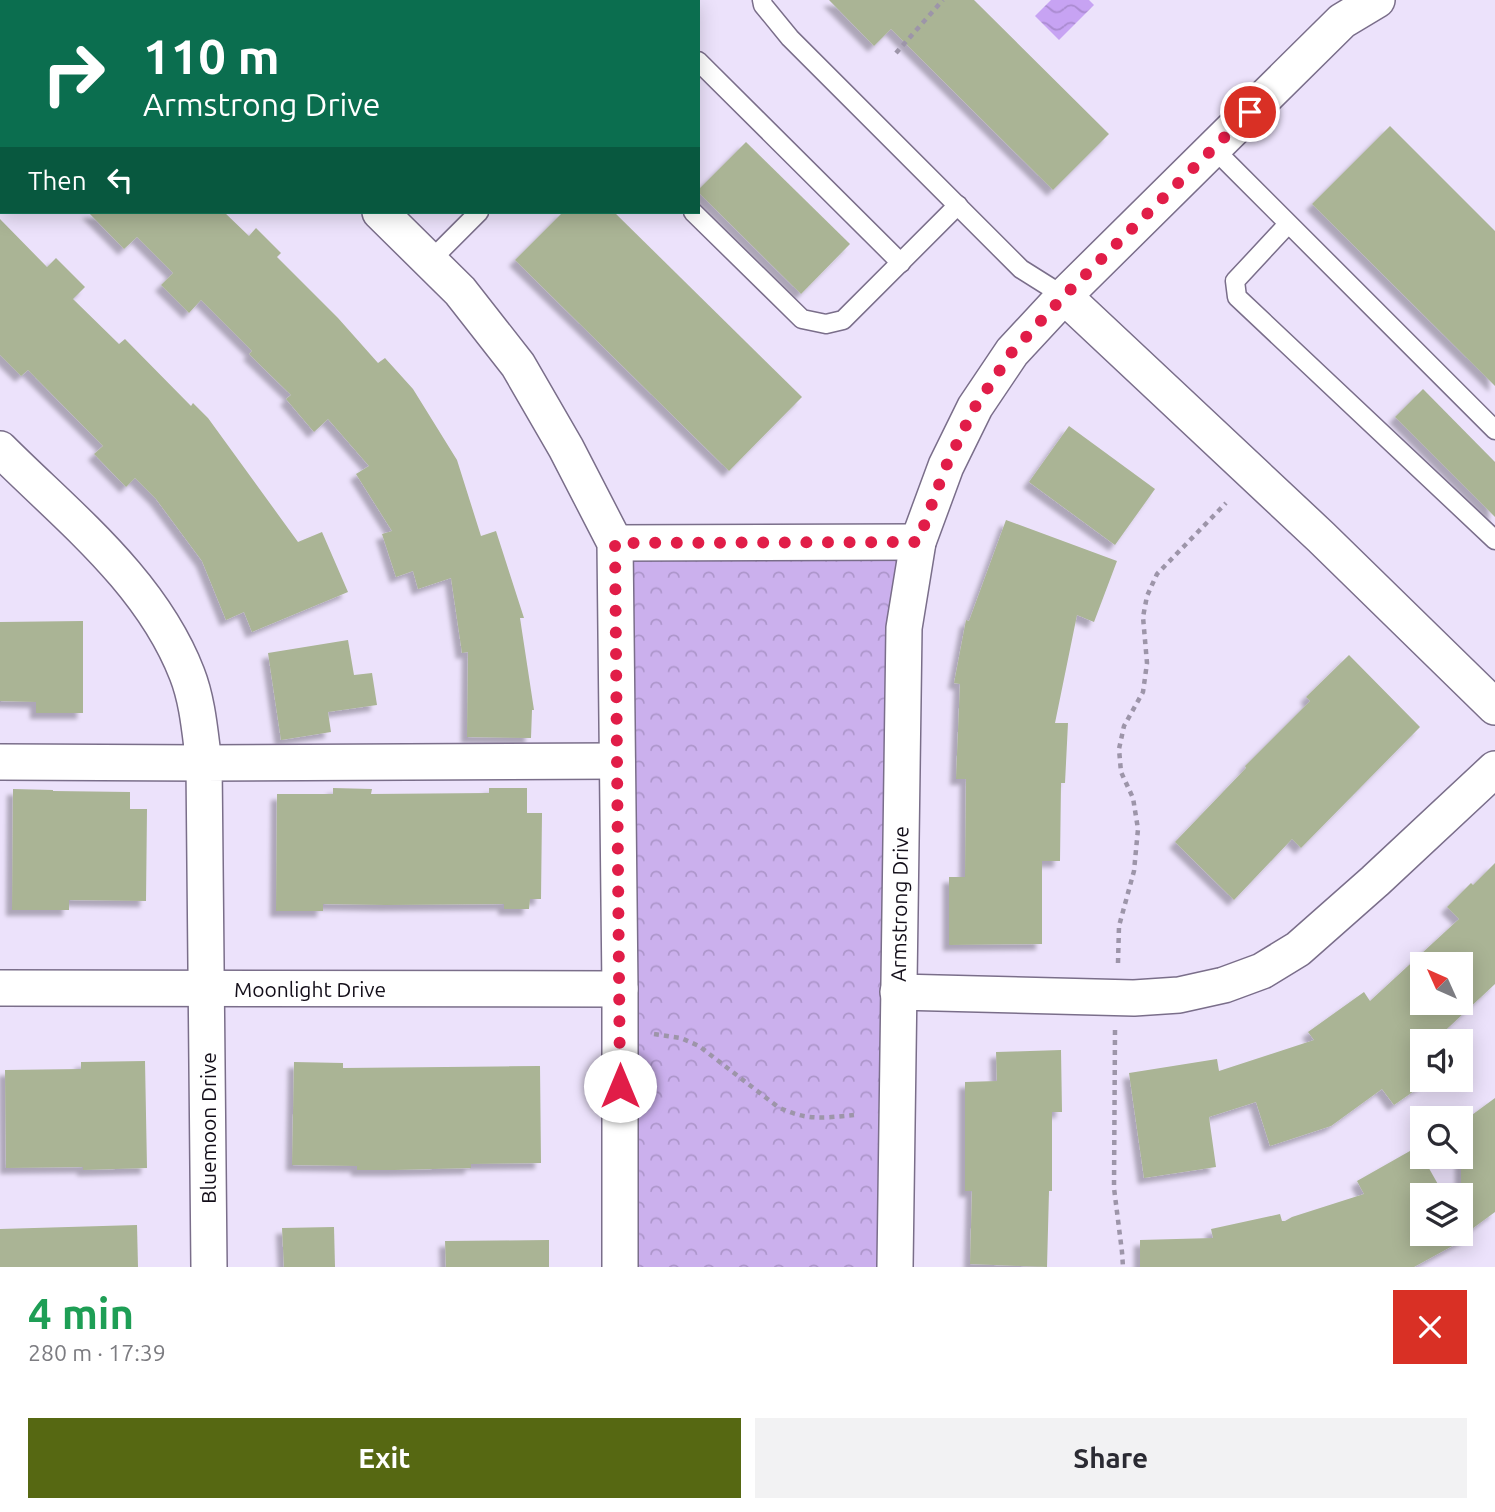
<!DOCTYPE html>
<meta charset="utf-8">
<style>
:root{--surface:#fff;--page:#f2f2f3;--text:#2b2b33;--muted:#7c7c81;--accent:#566812}
body{margin:0;font-family:Ubuntu,sans-serif;background:var(--page);color:var(--text);height:100vh;display:flex;flex-direction:column;font-size:26px;white-space:nowrap}
*{box-sizing:border-box;margin:0}
p{font-size:23px;color:var(--muted)}
.icon{flex:none;width:38px;height:38px;fill:none;stroke:currentColor;stroke-width:2;stroke-linecap:round;stroke-linejoin:round}
.map{position:relative;height:1267px;overflow:hidden}
.side{display:flex;flex-direction:column;background:var(--surface);flex:1}
.side>*{flex:none}
.guide{position:absolute;left:0px;top:0px;width:700px;height:214px;box-shadow:0 4px 18px #0003;background:#0b6e4f;color:#fff;overflow:hidden}
.needle{width:46px;rotate:315deg}
.tools{position:absolute;left:1410px;top:952px;display:grid;gap:14px}
.tools a{display:grid;place-items:center;width:63px;height:63px;border-radius:0px;background:var(--surface);box-shadow:0 4px 18px #0003;font-size:35px}
.pin{position:absolute;display:grid;place-items:center;width:60px;height:60px;color:#fff;margin:-30px;border:4px solid #fff;border-radius:50%;box-shadow:0 2px 7px #0007}
.me{position:absolute;width:77px;margin:-38px;rotate:0deg;stroke-linejoin:round;filter:drop-shadow(0 0 5px #0008)}
.turn{display:flex;align-items:center;gap:24px;height:147px;padding:0 28px;font-size:32px}
.turn .icon{width:91px;height:91px;stroke-width:2.5}
.turn b{display:block;font-size:49px;line-height:60px}
.then{display:flex;align-items:center;height:66px;padding:0 28px;background:#0003;gap:14px;font-size:26px}
.round{display:grid;place-items:center;flex:none;width:74px;height:74px;border-radius:0px;background:var(--page)}
.summary{display:flex;align-items:center;justify-content:space-between;height:119px;padding:0 28px}
h1{font-size:42px;font-weight:600;line-height:52px;color:#1e9e55}
.cta{display:flex;gap:14px;margin-top:auto;padding:14px 28px}
.cta a{flex:1;height:80px;border-radius:0px;background:var(--accent);color:#fff;font-size:28px;font-weight:600;line-height:80px;text-align:center}
.cta a+a{background:var(--page);color:var(--text)}
.map>svg:first-child{display:block}
</style>
<div class="map">
<svg width="1495" height="1267" viewBox="0 0 1495 1267">
<defs>
<pattern id="park-crowns" width="20" height="18" patternUnits="userSpaceOnUse" patternTransform="scale(1.75)"><rect width="20" height="18" fill="#cbb0ed"/><path d="M2 6a3 3 0 1 1 6 0M12 15a3 3 0 1 1 6 0" fill="none" stroke="#ad96cb"/></pattern>
<pattern id="water-waves" width="16" height="10" patternUnits="userSpaceOnUse" patternTransform="scale(1.75)"><rect width="16" height="10" fill="#c7a3f3"/><path d="M0 5q4-4 8 0t8 0" fill="none" stroke="#aa8bd0"/></pattern>
<filter id="shadow"><feDropShadow dx="-6" dy="6" stdDeviation="2" flood-color="#0004"/></filter>
</defs>
<rect width="100%" height="100%" fill="#ece2fb"/>
<polygon fill="url(#park-crowns)" points="918,542 895,1267 620,1267 615,543"/>
<polygon fill="url(#water-waves)" points="1051,0 1089,0 1094,5 1059,40 1035,16"/>
<g fill="#aab495" fill-rule="evenodd" filter="url(#shadow)">
<polygon points="829,0 974,0 1109,134 1053,190 891,29 874,46"/>
<polygon points="1390,126 1495,231 1495,386 1312,204"/>
<polygon points="746,142 850,244 801,294 698,192 698,190"/>
<polygon points="88,212 224,212 249,236 256,228 281,253 277,257 338,318 378,363 385,358 413,389 457,460 481,536 496,531 524,618 520,618 534,710 532,710 531,738 467,737 468,652 462,653 451,578 418,589 413,571 396,577 382,534 392,531 356,474 369,466 328,419 314,432 286,399 291,395 249,354 252,351 201,300 189,313 161,285 173,273 137,237 124,249"/>
<polygon points="563,212 614,212 802,397 729,471 515,260"/>
<polygon points="0,219 47,267 56,258 85,287 73,299 119,344 125,339 191,406 193,403 208,418 298,542 322,532 348,592 252,632 244,612 226,620 202,561 156,499 135,478 126,487 94,454 103,446 28,370 21,376 0,355"/>
<polygon points="1423,389 1495,462 1495,517 1395,417"/>
<polygon points="1069,426 1155,489 1115,545 1029,482"/>
<polygon points="1006,520 1117,561 1094,622 1077,615 1055,723 1068,723 1065,783 1061,783 1060,861 1042,861 1042,944 949,945 949,877 965,877 966,779 956,779 960,684 954,683 966,620 969,621"/>
<polygon points="83,621 83,713 36,713 36,702 0,701 0,622"/>
<polygon points="348,640 354,675 372,673 377,705 328,712 331,732 281,740 268,653"/>
<polygon points="1349,655 1420,727 1301,848 1292,839 1234,900 1175,842 1246,768 1245,766 1310,701 1306,697"/>
<polygon points="333,788 372,789 371,794 489,793 489,788 527,788 527,813 542,813 541,899 530,899 529,909 504,909 504,904 386,905 323,904 323,911 276,911 277,794 333,794"/>
<polygon points="13,789 53,790 53,791 130,792 130,809 147,809 146,901 69,900 69,910 12,910"/>
<path d="M 1495,863 L 1495,984 L 1434,1041 L 1423,1041 L 1423,1052 L 1413,1061 L 1423,1076 L 1423,1080 L 1426,1080 L 1427,1082 L 1394,1105 L 1382,1089 L 1331,1126 L 1270,1146 L 1256,1102 L 1209,1117 L 1216,1167 L 1144,1178 L 1129,1073 L 1217,1059 L 1219,1071 L 1314,1040 L 1308,1032 L 1364,992 L 1370,1001 L 1459,919 L 1447,907 L 1471,883 L 1473,885 ZM 1423,964 L 1461,964 L 1461,1003 L 1423,1003 Z"/>
<polygon points="1061,1050 1062,1112 1052,1112 1052,1191 1049,1191 1047,1267 970,1264 972,1191 965,1191 965,1082 997,1081 996,1052"/>
<polygon points="145,1061 147,1168 83,1170 83,1167 6,1168 5,1070 81,1069 81,1062"/>
<polygon points="294,1062 343,1063 343,1068 540,1066 541,1163 471,1164 471,1168 394,1170 357,1170 357,1166 292,1165"/>
<polygon points="1495,1098 1495,1212 1465,1234 1467,1238 1414,1267 1140,1267 1140,1240 1213,1238 1211,1229 1280,1214 1282,1221 1285,1221 1292,1217 1364,1194 1357,1181 1417,1147 1444,1195 1423,1195 1423,1234 1461,1234 1461,1123"/>
<polygon points="137,1225 138,1267 0,1267 0,1229"/>
<polygon points="334,1227 335,1267 284,1267 282,1228"/>
<polygon points="549,1240 549,1267 446,1267 445,1241"/>
</g>
<g fill="none" stroke-linecap="round" stroke-linejoin="round">
<defs>
<g id="lane">
<polyline points="481,0 482,2"/>
<polyline points="637,0 639,2"/>
<polyline points="762,0 763,5 790,38 1021,269 1064,296"/>
<polyline points="698,61 901,263"/>
<polyline points="1213,148 1495,430"/>
<polyline points="693,212 802,319 826,324 843,320 958,205"/>
<polyline points="1288,224 1235,281 1237,297 1495,540"/>
<polyline points="430,261 479,212"/>
</g>
<g id="street">
<polyline points="166,0 168,2"/>
<polyline points="380,212 460,291 518,365 566,448 615,543 620,989 620,1267"/>
<polyline points="1064,296 1321,537 1495,707"/>
<path d="M 0,449 C 68,517 151,581 187,674 C 198,702 200,734 204,763 L 0,762"/>
<polyline points="615,543 918,542"/>
<polyline points="0,988 620,989"/>
<polyline points="898,992 1134,998 1179,995 1224,985 1262,971 1298,949 1375,881 1495,769"/>
<polyline points="209,1267 204,763 617,761"/>
<polyline points="895,1267 904,628 918,542 946,466 975,407 1012,352 1064,296 1342,21 1377,0"/>
</g>
</defs>
<use href="#lane" stroke="#7a6e8a" stroke-width="21"/>
<use href="#street" stroke="#7a6e8a" stroke-width="38"/>
<g stroke="#9d95a9" stroke-width="4.5" stroke-dasharray="5 5" stroke-linecap="butt">
<polyline points="896,53 943,0"/>
<polyline points="1118,963 1119,926 1134,871 1138,829 1133,798 1121,772 1119,749 1124,726 1143,692 1147,663 1143,617 1147,596 1157,574 1226,503"/>
<polyline points="1115,1030 1114,1188 1122,1252 1123,1267"/>
<path d="M 654,1034 L 681,1038 L 699,1046 L 778,1107 C 807,1121 822,1118 854,1115"/>
</g>
<use href="#lane" stroke="#fff" stroke-width="18"/>
<use href="#street" stroke="#fff" stroke-width="35"/>
</g>
<g fill="none" stroke-linecap="round" stroke-linejoin="round">
<polyline stroke="#e11d48" stroke-width="12" stroke-dasharray="0 21.6" points="620,1086 615,543 918,542 946,466 965,427 975,407 1012,352 1064,296 1250,112"/>
</g>
<g text-anchor="middle" dominant-baseline="central" stroke-width="5" stroke-linejoin="round" paint-order="stroke">
<g font-size="21" fill="#130e19" stroke="#fff">
<text transform="translate(899 904) rotate(-89)">Armstrong Drive</text>
<text x="310" y="989">Moonlight Drive</text>
<text transform="translate(208 1128) rotate(-90)">Bluemoon Drive</text>
</g>
</g>
</svg>
<div class="tools">
<a><svg class="needle" viewBox="-14 -14 28 28"><path d="M0-13l5 13h-10z" fill="#e53935"/><path d="M0 13l5-13h-10z" fill="#7c7c81"/></svg></a>
<a><svg class="icon" aria-label="sound" viewBox="0 0 24 24"><path d="M4 9h4l5-4v14l-5-4H4zM17 9q2 3 0 6"/></svg></a>
<a><svg class="icon" aria-label="search" viewBox="0 0 24 24"><circle cx="10" cy="10" r="6"/><path d="M15 15l6 6"/></svg></a>
<a><svg class="icon" aria-label="layers" viewBox="0 0 24 24"><path d="M12 4l9 5-9 5-9-5zM3 14l9 5 9-5"/></svg></a>
</div>
<div class="pin" style="left:1250px;top:112px;background:#d93025"><svg class="icon" aria-label="arrive" viewBox="0 0 24 24"><path d="M6 21V4h12l-3 4 3 4H6"/></svg></div>
<svg class="me" style="left:620px;top:1086px" viewBox="-20 -20 40 40"><circle r="19" fill="#fff"/><path d="M0-13L10 11 0 6-10 11z" fill="#e11d48"/></svg>
<div class="guide">
<div class="turn"><svg class="icon" aria-label="right" viewBox="0 0 24 24"><path d="M7 20v-9h11M14 6l5 5-5 5"/></svg><div><b>110 m</b>Armstrong Drive</div></div>
<div class="then">Then<svg class="icon" aria-label="left" viewBox="0 0 24 24"><path d="M17 20v-9H6M10 6l-5 5 5 5"/></svg></div>
</div>
</div>
<section class="side">
<div class="summary"><div><h1>4 min</h1><p>280 m · 17:39</p></div><a class="round" style="background:#d93025;color:#fff"><svg class="icon" aria-label="close" viewBox="0 0 24 24"><path d="M6 6l12 12M18 6L6 18"/></svg></a></div>
<div class="cta"><a>Exit</a><a>Share</a></div>
</section>
